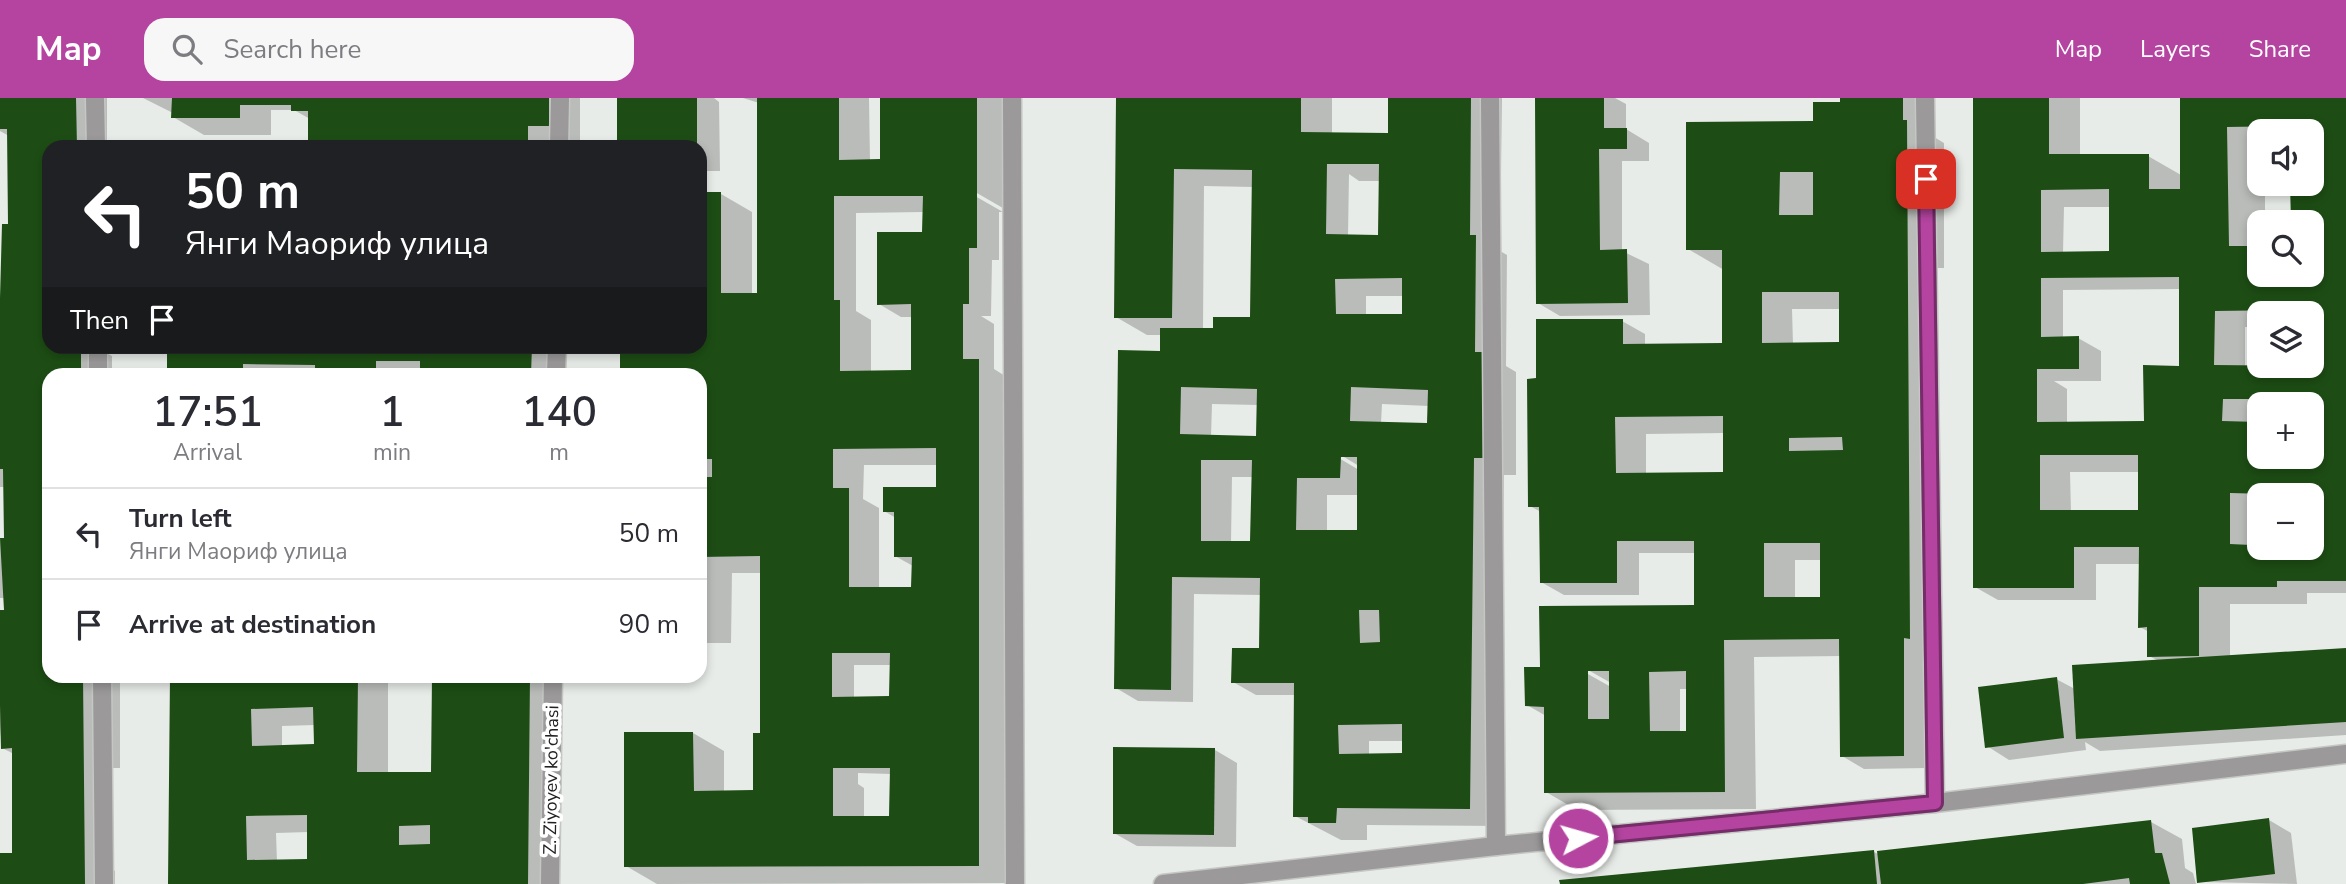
<!DOCTYPE html>
<meta charset="utf-8">
<style>
:root{--surface:#fff;--page:#f7f7f7;--text:#2b2b33;--muted:#7c7c81;--line:#e1e1e2;--accent:#b444a0}
body{margin:0;font-family:"Nunito Sans",sans-serif;background:var(--page);color:var(--text);height:100vh;display:flex;flex-direction:column;font-size:26px;white-space:nowrap}
*{box-sizing:border-box;margin:0}
p{font-size:23px;color:var(--muted)}
.icon{flex:none;width:38px;height:38px;fill:none;stroke:currentColor;stroke-width:2;stroke-linecap:round;stroke-linejoin:round}
.map{position:relative;flex:1;overflow:hidden}
.side{position:absolute;left:42px;top:270px;width:665px;height:315px;display:flex;flex-direction:column;background:var(--surface);border-radius:21px;box-shadow:0 4px 10px #0003}
.side>*{flex:none}
.hud{position:absolute;left:42px;top:42px;width:665px;height:214px;border-radius:21px;box-shadow:0 4px 10px #0003;background:#202124;color:#fff;overflow:hidden}
.controls{position:absolute;left:2247px;top:21px;display:grid;gap:14px}
.controls a{display:grid;place-items:center;width:77px;height:77px;border-radius:14px;background:var(--surface);box-shadow:0 4px 10px #0003;font-size:35px}
.pin{position:absolute;display:grid;place-items:center;width:60px;height:60px;color:#fff;margin:-30px;border-radius:14px;box-shadow:0 4px 10px #0006}
.me{position:absolute;width:77px;margin:-38px;rotate:84deg;stroke-linejoin:round;filter:drop-shadow(0 0 5px #0008)}
.turn{display:flex;align-items:center;gap:24px;height:147px;padding:0 28px;font-size:32px}
.turn .icon{width:91px;height:91px;stroke-width:2.5}
.turn b{display:block;font-size:49px;line-height:60px}
.then{display:flex;align-items:center;height:66px;padding:0 28px;background:#0003;gap:14px;font-size:26px}
.eta{display:flex;justify-content:space-evenly;align-items:center;height:119px;text-align:center}
.eta b{font-size:42px;font-weight:600;line-height:49px}
ul{padding:0;list-style:none}
li{display:flex;align-items:center;gap:21px;height:91px;padding:0 28px;border-top:2px solid var(--line)}
li div{flex:1}
li b{display:block;font-size:26px}
li em{font-style:normal}
header{display:flex;align-items:center;gap:42px;box-sizing:border-box;height:98px;padding:0 35px;background:var(--accent);color:#fff}
header strong{font-size:33px}
nav{display:flex;gap:38px;margin-inline-start:auto;font-size:24px}
.search{width:490px;height:63px;background:var(--page);display:flex;align-items:center;gap:18px;box-sizing:border-box;padding:0 24px;border-radius:21px;color:var(--muted);font-size:26px}
.map>svg:first-child{display:block}
</style>
<header>
<strong>Map</strong>
<div class="search"><svg class="icon" aria-label="search" viewBox="0 0 24 24"><circle cx="10" cy="10" r="6"/><path d="M15 15l6 6"/></svg>Search here</div>
<nav><a>Map</a><a>Layers</a><a>Share</a></nav>
</header>
<div class="map">
<svg width="2346" height="786" viewBox="0 0 2346 786">
<rect width="100%" height="100%" fill="#e8ece8"/>
<g fill="#0003" fill-rule="evenodd">
<polygon points="0,0 107,0 107,47 49,49 49,248 104,248 104,254 112,258 112,276 49,276 49,578 120,578 120,670 106,670 107,768 115,773 115,786 0,786 0,756 16,756 14,656 2,650 0,628 0,514 6,514 5,500 0,500 0,442 6,442 5,389 0,389 0,202 10,127 9,38 0,33"/>
<polygon points="143,0 580,0 580,45 559,45 559,49 310,49 310,21 294,12 271,12 271,37 204,37 173,19 173,15"/>
<polygon points="619,0 714,0 719,4 720,73 700,73 700,49 619,49"/>
<path d="M 743,0 L 869,0 L 870,63 L 881,63 L 881,0 L 1008,0 L 1008,113 L 970,91 L 968,94 L 1003,114 L 999,114 L 999,162 L 992,162 L 991,218 L 981,218 L 994,226 L 994,271 L 1010,281 L 1010,785 L 657,786 L 626,768 L 693,635 L 724,653 L 724,694 L 755,694 L 762,637 L 762,475 L 732,475 L 731,545 L 700,545 L 700,276 L 622,276 L 622,248 L 700,248 L 700,96 L 721,96 L 752,114 L 752,197 L 759,197 L 759,5 ZM 924,114 L 924,135 L 879,206 L 901,219 L 912,219 L 912,274 L 871,274 L 871,222 L 856,213 L 856,115 ZM 864,367 L 938,367 L 938,390 L 884,413 L 896,420 L 895,458 L 913,468 L 913,491 L 879,491 L 879,410 L 863,401 ZM 854,567 L 891,567 L 891,601 L 854,600 ZM 858,675 L 891,676 L 891,719 L 864,719 L 864,690 L 858,686 Z"/>
<path d="M 1118,0 L 1332,0 L 1332,35 L 1390,36 L 1390,0 L 1502,0 L 1500,153 L 1507,157 L 1506,268 L 1516,274 L 1516,377 L 1504,377 L 1501,728 L 1367,727 L 1367,742 L 1341,742 L 1295,718 L 1296,597 L 1256,597 L 1233,584 L 1261,552 L 1261,497 L 1194,496 L 1193,604 L 1138,603 L 1116,590 L 1162,237 L 1147,237 L 1116,219 ZM 1349,76 L 1359,83 L 1380,83 L 1380,139 L 1348,138 ZM 1204,88 L 1253,89 L 1252,221 L 1215,232 L 1203,232 ZM 1366,198 L 1404,198 L 1404,218 L 1366,218 ZM 1212,306 L 1258,307 L 1258,340 L 1211,339 ZM 1382,306 L 1429,308 L 1429,327 L 1381,325 ZM 1334,353 L 1359,368 L 1359,372 L 1332,356 ZM 1232,379 L 1253,379 L 1252,445 L 1231,445 ZM 1327,397 L 1359,397 L 1359,434 L 1327,434 ZM 1369,643 L 1404,643 L 1404,657 L 1369,657 Z"/>
<polygon points="1537,0 1615,0 1626,6 1626,31 1649,45 1649,63 1622,63 1622,153 1649,166 1650,217 1560,218 1538,205"/>
<path d="M 1842,0 L 1934,0 L 1934,39 L 1944,45 L 1944,170 L 1930,170 L 1931,292 L 1939,297 L 1940,558 L 1926,670 L 1864,671 L 1842,658 L 1841,558 L 1754,559 L 1756,711 L 1577,712 L 1546,694 L 1546,618 L 1527,607 L 1542,571 L 1696,508 L 1696,455 L 1639,455 L 1639,497 L 1564,497 L 1541,484 L 1541,414 L 1530,408 L 1543,282 L 1622,223 L 1645,236 L 1645,247 L 1722,247 L 1724,172 L 1688,151 L 1815,24 L 1842,6 ZM 1792,211 L 1840,211 L 1841,248 L 1793,246 ZM 1725,335 L 1725,376 L 1646,376 L 1646,336 ZM 1795,462 L 1822,462 L 1822,500 L 1795,501 ZM 1581,568 L 1611,585 L 1611,589 L 1579,571 ZM 1680,591 L 1688,591 L 1688,634 L 1680,635 Z"/>
<path d="M 1975,0 L 2080,0 L 2080,58 L 2148,58 L 2181,77 L 2181,0 L 2346,0 L 2346,495 L 2307,495 L 2307,506 L 2230,506 L 2230,559 L 2346,552 L 2346,637 L 2100,653 L 2085,644 L 2086,652 L 2009,662 L 1987,648 L 2056,581 L 2075,591 L 2159,563 L 2149,558 L 2149,534 L 2140,529 L 2140,466 L 2096,466 L 2096,502 L 1998,502 L 1975,489 ZM 2259,33 L 2312,33 L 2312,86 L 2292,86 L 2293,124 L 2312,124 L 2312,177 L 2259,177 L 2259,124 L 2265,124 L 2265,86 L 2259,86 ZM 2064,109 L 2111,109 L 2111,155 L 2063,155 ZM 2181,191 L 2181,269 L 2146,325 L 2067,325 L 2067,291 L 2054,283 L 2101,283 L 2101,253 L 2078,240 L 2063,240 L 2063,192 ZM 2259,215 L 2312,215 L 2312,268 L 2245,269 L 2245,229 L 2259,229 ZM 2259,306 L 2312,306 L 2312,359 L 2259,359 L 2259,325 L 2253,325 L 2253,317 L 2259,317 ZM 2070,374 L 2140,374 L 2140,413 L 2071,414 ZM 2259,397 L 2312,397 L 2312,450 L 2259,450 Z"/>
<rect x="169" y="248" width="394" height="28"/>
<path d="M 171,578 L 375,578 L 388,585 L 388,676 L 433,676 L 433,578 L 560,578 L 559,786 L 170,786 ZM 315,627 L 316,648 L 282,649 L 282,628 ZM 309,734 L 309,763 L 277,764 L 276,735 Z"/>
<polygon points="1215,652 1237,665 1236,749 1137,748 1114,735"/>
<polygon points="2269,722 2291,735 2297,786 2199,784"/>
<polygon points="2151,724 2182,741 2185,770 2193,775 2196,786 1561,786 1874,754 1880,757"/>
</g>
<g fill="#1d4d14" fill-rule="evenodd">
<polygon points="0,0 76,0 77,49 49,49 49,248 81,248 81,276 49,276 49,578 83,578 85,786 0,786 0,755 12,755 12,650 1,651 0,607 0,512 4,512 0,440 4,440 3,371 0,371 0,200 2,126 8,126 7,31 0,31"/>
<polygon points="172,0 549,0 549,28 528,28 528,49 308,49 308,13 291,13 291,7 240,7 240,20 171,20"/>
<rect x="617" y="0" width="80" height="49"/>
<path d="M 757,0 L 839,0 L 839,62 L 880,61 L 880,0 L 977,0 L 977,150 L 969,150 L 969,206 L 963,206 L 963,261 L 979,261 L 979,768 L 624,769 L 624,634 L 693,634 L 694,693 L 753,692 L 753,635 L 760,635 L 760,458 L 700,459 L 700,379 L 712,379 L 712,361 L 700,361 L 700,276 L 620,276 L 620,248 L 700,248 L 700,94 L 721,94 L 721,195 L 757,195 ZM 834,98 L 923,98 L 922,134 L 877,134 L 877,207 L 911,206 L 911,272 L 840,273 L 840,202 L 834,202 ZM 936,350 L 936,389 L 883,389 L 883,414 L 894,414 L 894,459 L 912,459 L 911,489 L 849,489 L 849,390 L 833,390 L 833,351 ZM 832,555 L 890,555 L 889,598 L 832,599 ZM 833,670 L 890,670 L 889,718 L 833,718 Z"/>
<path d="M 1116,0 L 1301,0 L 1301,34 L 1388,35 L 1388,0 L 1471,0 L 1470,137 L 1476,137 L 1475,254 L 1486,254 L 1485,360 L 1474,360 L 1470,711 L 1337,710 L 1336,725 L 1308,725 L 1308,719 L 1293,719 L 1294,585 L 1231,585 L 1232,550 L 1259,550 L 1260,480 L 1172,479 L 1171,592 L 1114,591 L 1118,252 L 1160,253 L 1160,230 L 1213,230 L 1213,219 L 1250,219 L 1252,72 L 1174,71 L 1172,220 L 1114,220 ZM 1327,66 L 1379,66 L 1378,137 L 1326,136 ZM 1402,180 L 1402,216 L 1336,216 L 1335,181 ZM 1181,289 L 1257,291 L 1256,338 L 1180,336 ZM 1351,289 L 1428,292 L 1427,325 L 1350,323 ZM 1341,359 L 1357,359 L 1357,432 L 1296,432 L 1297,380 L 1340,380 ZM 1201,362 L 1252,362 L 1250,443 L 1201,443 ZM 1359,512 L 1379,512 L 1380,544 L 1360,545 ZM 1402,626 L 1402,655 L 1339,656 L 1338,627 Z"/>
<polygon points="1535,0 1604,0 1604,30 1627,30 1627,51 1599,51 1600,152 1627,151 1628,205 1536,206"/>
<path d="M 1840,0 L 1903,0 L 1903,22 L 1907,22 L 1910,541 L 1904,540 L 1904,658 L 1840,659 L 1839,541 L 1724,542 L 1725,694 L 1544,695 L 1544,609 L 1525,608 L 1524,569 L 1540,569 L 1539,508 L 1694,507 L 1694,443 L 1617,443 L 1617,485 L 1540,485 L 1539,409 L 1528,409 L 1527,281 L 1536,280 L 1536,221 L 1623,221 L 1623,246 L 1722,245 L 1722,152 L 1686,152 L 1686,24 L 1813,23 L 1813,4 L 1840,4 ZM 1780,74 L 1813,74 L 1813,117 L 1779,117 ZM 1762,194 L 1839,194 L 1839,244 L 1762,245 ZM 1723,318 L 1723,374 L 1616,375 L 1615,319 ZM 1842,339 L 1843,352 L 1789,353 L 1789,340 ZM 1764,445 L 1820,445 L 1820,499 L 1764,499 ZM 1588,573 L 1609,573 L 1609,621 L 1588,621 ZM 1686,573 L 1686,633 L 1650,633 L 1649,574 Z"/>
<path d="M 1973,0 L 2049,0 L 2049,56 L 2149,56 L 2149,91 L 2180,91 L 2180,0 L 2346,0 L 2346,483 L 2277,483 L 2277,489 L 2199,489 L 2199,558 L 2147,559 L 2147,529 L 2138,530 L 2139,449 L 2074,449 L 2074,490 L 1973,490 ZM 2289,28 L 2289,33 L 2312,33 L 2312,86 L 2290,86 L 2291,124 L 2312,124 L 2312,177 L 2259,177 L 2259,148 L 2229,148 L 2227,29 ZM 2109,91 L 2109,153 L 2041,154 L 2041,92 ZM 2179,179 L 2179,268 L 2143,267 L 2144,323 L 2037,324 L 2037,271 L 2079,271 L 2079,238 L 2041,239 L 2041,180 ZM 2296,212 L 2296,215 L 2312,215 L 2312,268 L 2214,267 L 2215,213 ZM 2223,301 L 2305,301 L 2305,306 L 2312,306 L 2312,359 L 2259,359 L 2259,324 L 2222,323 ZM 2040,357 L 2138,357 L 2138,412 L 2040,412 ZM 2230,395 L 2312,397 L 2312,450 L 2230,446 Z"/>
<polygon points="167,248 532,248 531,276 420,276 420,263 376,263 376,276 315,276 315,267 243,266 243,276 167,276"/>
<polygon points="2346,550 2346,624 2076,641 2072,567"/>
<path d="M 170,578 L 358,578 L 357,674 L 431,674 L 432,578 L 530,578 L 528,786 L 168,786 ZM 313,609 L 314,646 L 252,648 L 251,611 ZM 307,717 L 307,761 L 247,762 L 246,718 ZM 430,727 L 430,746 L 399,747 L 399,728 Z"/>
<polygon points="2057,579 2064,640 1985,650 1978,589"/>
<polygon points="1113,649 1215,650 1214,737 1113,736"/>
<polygon points="2269,720 2275,776 2197,785 2192,730"/>
<polygon points="2151,722 2155,755 2162,755 2170,786 2130,786 2129,780 2083,786 1881,786 1877,753"/>
<polygon points="1874,752 1877,786 1560,786 1559,782"/>
</g>
<g fill="none" stroke-linecap="round" stroke-linejoin="round">
<defs>
<g id="minor">
<polyline points="95,0 96,49"/>
<polyline points="1012,0 1015,786"/>
<polyline points="1490,0 1496,748"/>
<polyline points="1925,0 1935,705"/>
<polyline points="559,49 560,0"/>
<polyline points="98,248 98,276"/>
<polyline points="556,276 557,248"/>
<polyline points="102,578 104,786"/>
<polyline points="550,786 553,578"/>
<polyline points="1163,786 1496,748 1935,705 2346,656"/>
</g>
</defs>
<use href="#minor" stroke="#c4c7c4" stroke-width="21"/>
<use href="#minor" stroke="#9b999a" stroke-width="18"/>
</g>
<g fill="none" stroke-linecap="round" stroke-linejoin="round">
<defs>
<polyline id="route" points="1578,740 1935,705 1926,81"/>
</defs>
<use href="#route" stroke="#752c68" stroke-width="18"/>
<use href="#route" stroke="#b444a0" stroke-width="12"/>
</g>
<g text-anchor="middle" dominant-baseline="central" stroke-width="7" stroke-linejoin="round" paint-order="stroke">
<g font-size="18" fill="#202120" stroke="#fff">
<text transform="translate(551 682) rotate(-89)">Z. Ziyoyev ko'chasi</text>
</g>
</g>
</svg>
<div class="controls">
<a><svg class="icon" aria-label="sound" viewBox="0 0 24 24"><path d="M4 9h4l5-4v14l-5-4H4zM17 9q2 3 0 6"/></svg></a>
<a><svg class="icon" aria-label="search" viewBox="0 0 24 24"><circle cx="10" cy="10" r="6"/><path d="M15 15l6 6"/></svg></a>
<a><svg class="icon" aria-label="layers" viewBox="0 0 24 24"><path d="M12 4l9 5-9 5-9-5zM3 14l9 5 9-5"/></svg></a>
<a>+</a>
<a>−</a>
</div>
<div class="pin" style="left:1926px;top:81px;background:#d93025"><svg class="icon" aria-label="arrive" viewBox="0 0 24 24"><path d="M6 21V4h12l-3 4 3 4H6"/></svg></div>
<svg class="me" style="left:1578px;top:740px" viewBox="-20 -20 40 40"><circle r="17" fill="#b444a0" stroke="#fff" stroke-width="3"/><path d="M0-11L8 9 0 5-8 9z" fill="#fff"/></svg>
<div class="hud">
<div class="turn"><svg class="icon" aria-label="left" viewBox="0 0 24 24"><path d="M17 20v-9H6M10 6l-5 5 5 5"/></svg><div><b>50 m</b>Янги Маориф улица</div></div>
<div class="then">Then<svg class="icon" aria-label="arrive" viewBox="0 0 24 24"><path d="M6 21V4h12l-3 4 3 4H6"/></svg></div>
</div>
<section class="side">
<div class="eta">
<div><b>17:51</b><p>Arrival</p></div>
<div><b>1</b><p>min</p></div>
<div><b>140</b><p>m</p></div>
</div>
<ul>
<li><svg class="icon" aria-label="left" viewBox="0 0 24 24"><path d="M17 20v-9H6M10 6l-5 5 5 5"/></svg><div><b>Turn left</b><p>Янги Маориф улица</p></div><em>50 m</em></li>
<li><svg class="icon" aria-label="arrive" viewBox="0 0 24 24"><path d="M6 21V4h12l-3 4 3 4H6"/></svg><div><b>Arrive at destination</b></div><em>90 m</em></li>
</ul>
</section>
</div>
